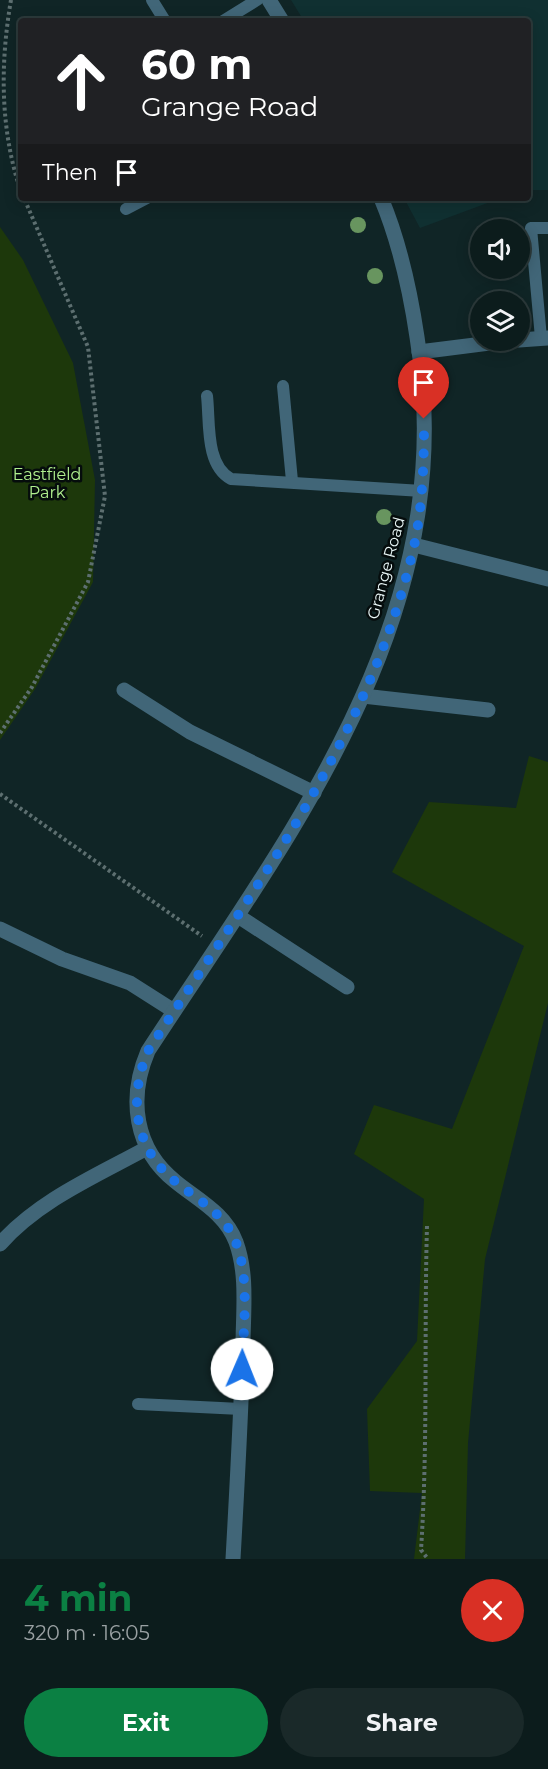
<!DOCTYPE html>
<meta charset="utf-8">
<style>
:root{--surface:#0c1c1c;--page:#1a2929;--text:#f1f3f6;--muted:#9aa1a3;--line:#2c3a3b;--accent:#0b8043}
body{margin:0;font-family:Montserrat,sans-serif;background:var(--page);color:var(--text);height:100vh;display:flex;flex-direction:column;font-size:22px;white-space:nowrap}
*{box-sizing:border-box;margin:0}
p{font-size:20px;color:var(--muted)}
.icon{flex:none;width:33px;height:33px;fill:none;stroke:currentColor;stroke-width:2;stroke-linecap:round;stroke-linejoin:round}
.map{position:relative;height:1559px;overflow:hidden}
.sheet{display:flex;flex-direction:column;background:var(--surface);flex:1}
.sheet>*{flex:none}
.guide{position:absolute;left:18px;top:18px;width:513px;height:183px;border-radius:6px;box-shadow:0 3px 15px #0003,0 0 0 2px var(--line);background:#202124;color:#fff;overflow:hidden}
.tools{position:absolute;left:470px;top:219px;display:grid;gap:12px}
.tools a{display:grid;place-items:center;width:60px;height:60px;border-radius:50%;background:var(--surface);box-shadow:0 3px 15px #0003,0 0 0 2px var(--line);font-size:30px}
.pin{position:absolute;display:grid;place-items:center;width:51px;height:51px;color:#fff;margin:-62px -26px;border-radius:50% 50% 50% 0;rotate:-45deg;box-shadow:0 0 6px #0007}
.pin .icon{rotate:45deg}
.me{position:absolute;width:66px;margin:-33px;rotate:1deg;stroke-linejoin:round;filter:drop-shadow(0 0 4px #0008)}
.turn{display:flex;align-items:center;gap:21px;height:126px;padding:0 24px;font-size:27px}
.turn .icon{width:78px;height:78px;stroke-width:2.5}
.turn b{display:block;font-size:42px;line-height:51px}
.then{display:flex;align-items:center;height:57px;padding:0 24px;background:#0003;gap:12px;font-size:22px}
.round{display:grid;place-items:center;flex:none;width:63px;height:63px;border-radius:32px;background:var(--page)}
.overview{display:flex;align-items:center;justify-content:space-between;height:102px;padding:0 24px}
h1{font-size:36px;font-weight:700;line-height:45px;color:var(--accent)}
.primary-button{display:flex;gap:12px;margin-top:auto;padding:12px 24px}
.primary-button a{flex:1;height:69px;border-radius:36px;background:var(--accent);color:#fff;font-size:24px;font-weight:700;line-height:69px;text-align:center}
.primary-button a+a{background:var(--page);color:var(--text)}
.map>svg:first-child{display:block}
</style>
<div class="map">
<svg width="548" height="1559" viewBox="0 0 548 1559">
<rect width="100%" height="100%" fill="#102526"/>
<g fill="#103031">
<polygon points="291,0 548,0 548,190 528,190 528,21 304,21"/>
<polygon points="404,198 501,198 420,228"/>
</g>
<g fill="#1d380b">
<polygon points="0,227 23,260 73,363 95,480 93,582 35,689 0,740"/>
<polygon points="529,756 548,762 548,1003 485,1259 468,1443 465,1559 414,1559 422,1493 370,1491 367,1409 417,1341 424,1199 354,1154 374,1105 452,1129 524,946 392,872 429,802 516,808"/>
</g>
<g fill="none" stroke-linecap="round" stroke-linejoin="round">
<g stroke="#5d6f70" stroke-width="4" stroke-dasharray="3 3" stroke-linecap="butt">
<path d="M 11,0 C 0,64 0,130 21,192"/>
<polyline points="0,733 32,687 88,582 105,496 88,347 24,198"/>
<polyline points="0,794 202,936"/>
<path d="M 427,1226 C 424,1334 428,1442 421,1550 L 428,1559"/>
</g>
<g stroke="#416678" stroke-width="12">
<polyline points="152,0 165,21"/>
<polyline points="223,21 257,0"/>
<polyline points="126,209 147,198"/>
<polyline points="541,338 531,228 548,228"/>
<polyline points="283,386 292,481"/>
<path d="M 207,396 C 210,422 205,465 231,479 L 422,491"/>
<polyline points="138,1404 241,1409"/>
</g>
<g stroke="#416678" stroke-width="15">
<polyline points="269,0 282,21"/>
<polyline points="519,340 548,338"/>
<polyline points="419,352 514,340"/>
<polyline points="414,545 548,579"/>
<polyline points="124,690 190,732 314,793"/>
<polyline points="363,696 488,710"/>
<polyline points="238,916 347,987"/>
<polyline points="0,929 62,959 130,983 174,1011"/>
<path d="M 0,1244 C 39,1200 96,1176 147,1148"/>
<path d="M 233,1559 C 237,1488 241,1417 243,1346 C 243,1312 248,1275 236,1242 C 225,1213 198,1200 176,1182 C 134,1149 128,1098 148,1051 C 291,831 462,618 417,337 C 410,290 400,243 381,198"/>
</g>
</g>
<g fill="#68955f">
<circle cx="358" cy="225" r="8"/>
<circle cx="375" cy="276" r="8"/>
<circle cx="384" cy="517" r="8"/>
</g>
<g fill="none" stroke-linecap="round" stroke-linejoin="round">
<path stroke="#1a73e8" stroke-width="10" stroke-dasharray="0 18" d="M 242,1369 C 243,1330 251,1274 234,1238 C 222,1212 198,1200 176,1182 C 134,1149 128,1098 148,1051 C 252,891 371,736 414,546 C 423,505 424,461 424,419"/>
</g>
<g text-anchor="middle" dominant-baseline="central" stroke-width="5" stroke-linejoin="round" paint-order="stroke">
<g font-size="16" fill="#b0f08e" stroke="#050c0c">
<text x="47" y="474">Eastfield<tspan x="47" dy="18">Park</tspan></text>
</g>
<g font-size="16" fill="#eaf7f7" stroke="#050c0c">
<text transform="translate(386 568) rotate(-75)">Grange Road</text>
</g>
</g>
</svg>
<div class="tools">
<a><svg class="icon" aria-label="sound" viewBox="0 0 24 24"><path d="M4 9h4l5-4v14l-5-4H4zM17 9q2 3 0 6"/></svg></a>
<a><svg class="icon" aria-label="layers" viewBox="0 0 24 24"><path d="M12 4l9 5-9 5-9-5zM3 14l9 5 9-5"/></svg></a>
</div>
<div class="pin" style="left:424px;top:419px;background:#d93025"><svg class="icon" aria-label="arrive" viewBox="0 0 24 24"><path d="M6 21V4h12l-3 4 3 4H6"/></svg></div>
<svg class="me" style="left:242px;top:1369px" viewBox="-20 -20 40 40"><circle r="19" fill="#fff"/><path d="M0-13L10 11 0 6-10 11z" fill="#1a73e8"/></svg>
<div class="guide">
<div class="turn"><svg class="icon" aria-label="ahead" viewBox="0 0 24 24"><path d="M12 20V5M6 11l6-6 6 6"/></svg><div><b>60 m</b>Grange Road</div></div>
<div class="then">Then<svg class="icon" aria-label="arrive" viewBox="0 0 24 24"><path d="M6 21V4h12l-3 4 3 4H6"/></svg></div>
</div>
</div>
<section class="sheet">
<div class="overview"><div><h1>4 min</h1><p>320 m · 16:05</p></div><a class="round" style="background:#d93025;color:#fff"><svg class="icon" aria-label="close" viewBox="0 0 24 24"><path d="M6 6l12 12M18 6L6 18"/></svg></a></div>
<div class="primary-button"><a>Exit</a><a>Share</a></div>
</section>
